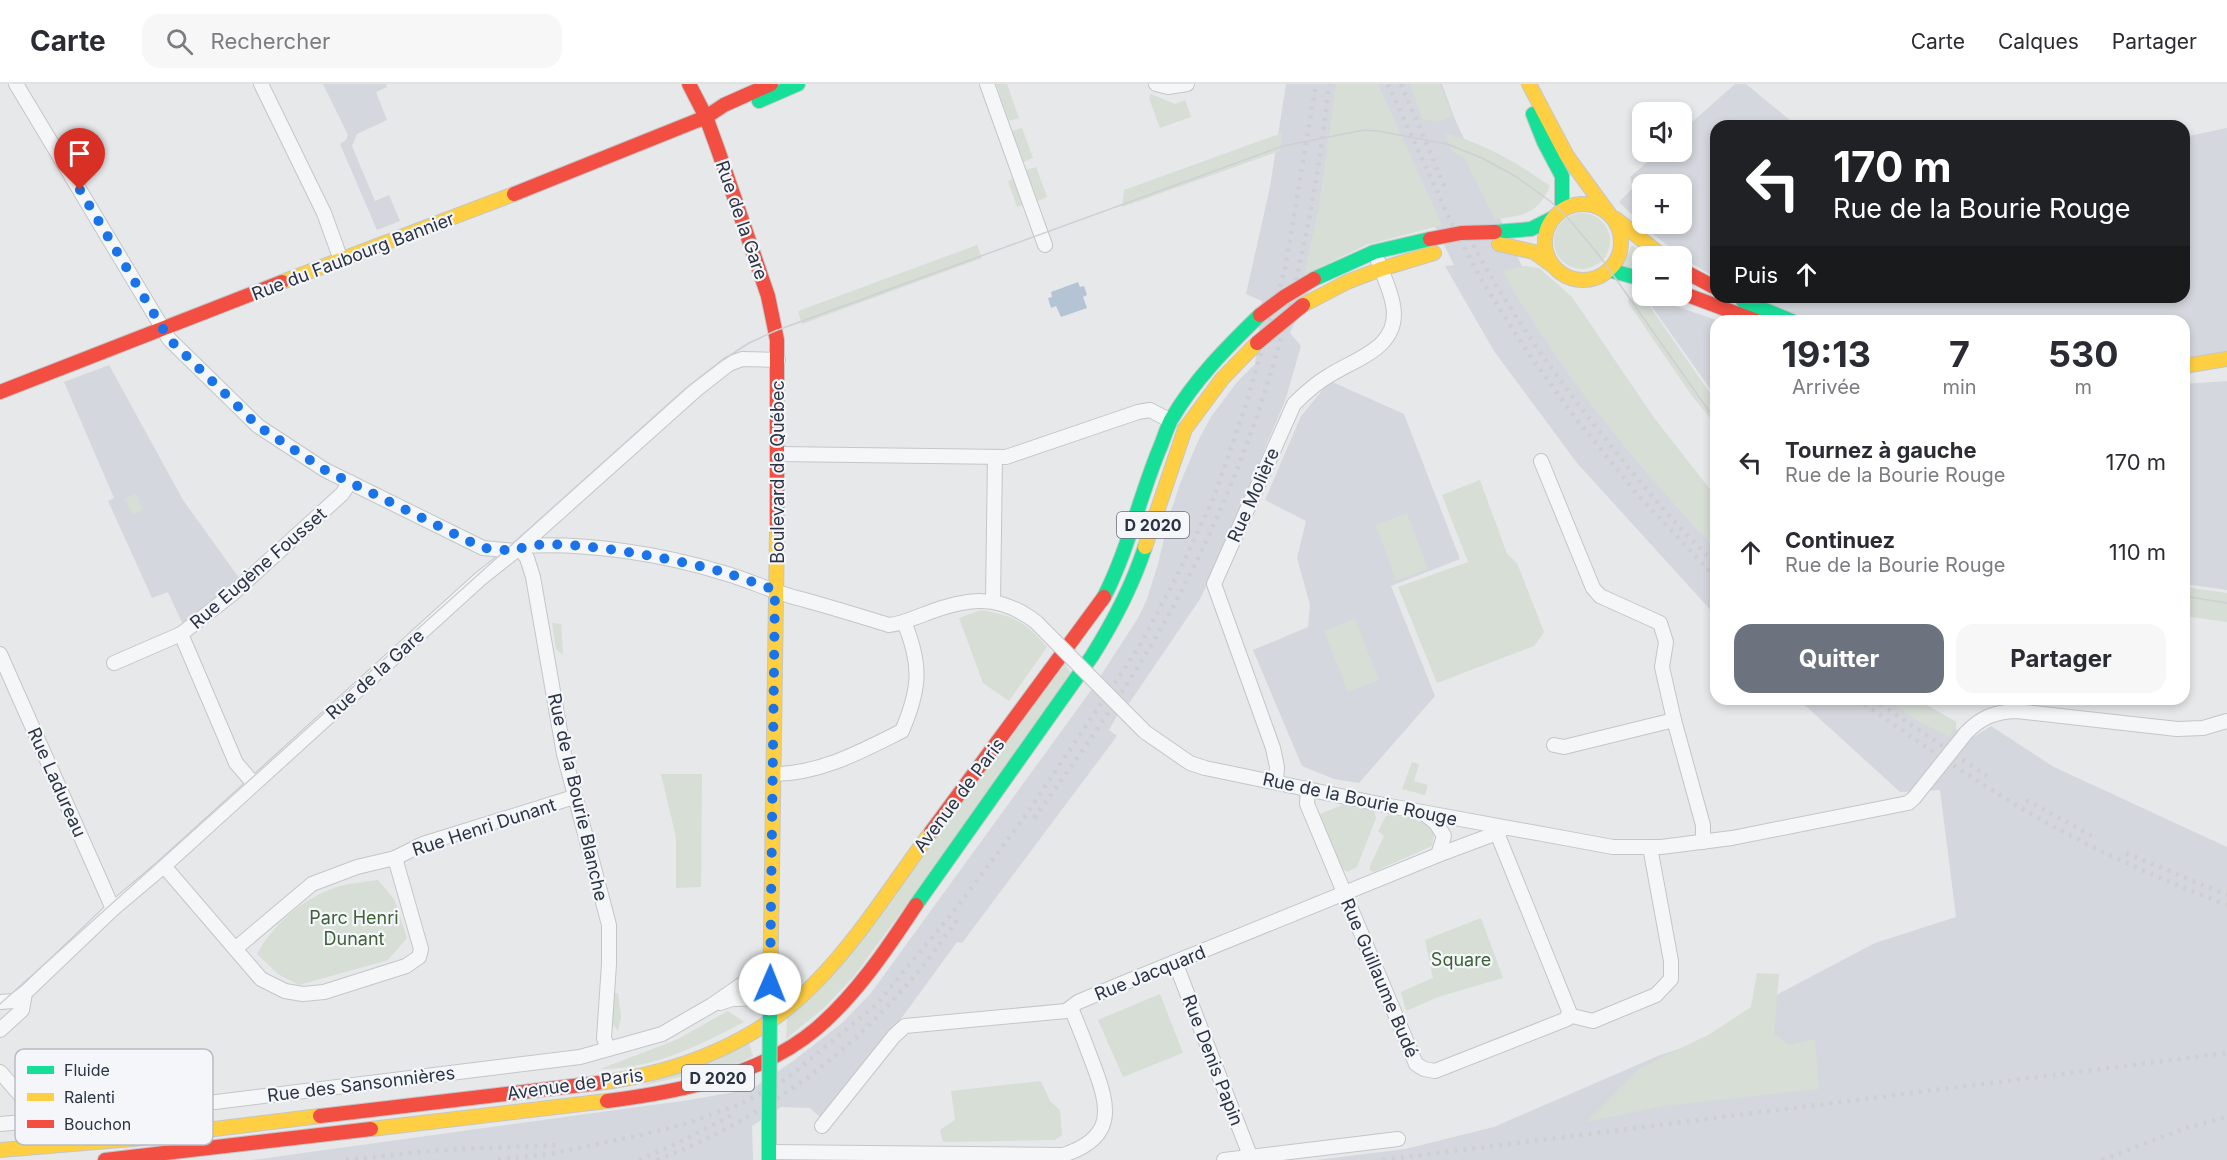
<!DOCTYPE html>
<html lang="fr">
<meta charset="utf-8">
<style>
:root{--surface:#fff;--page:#f7f7f7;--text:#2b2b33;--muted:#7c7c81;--line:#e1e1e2;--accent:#6c737f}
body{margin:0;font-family:Inter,sans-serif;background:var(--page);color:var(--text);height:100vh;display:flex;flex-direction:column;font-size:22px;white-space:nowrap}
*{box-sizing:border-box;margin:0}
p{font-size:20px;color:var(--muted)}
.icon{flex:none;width:33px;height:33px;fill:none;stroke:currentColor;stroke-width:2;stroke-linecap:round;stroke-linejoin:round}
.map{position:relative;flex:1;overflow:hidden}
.panel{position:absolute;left:1710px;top:231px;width:480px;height:390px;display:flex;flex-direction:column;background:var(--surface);border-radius:18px;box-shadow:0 3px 9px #0003}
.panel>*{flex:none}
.hud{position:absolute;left:1710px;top:36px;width:480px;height:183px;border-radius:18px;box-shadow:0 3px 9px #0003;background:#202124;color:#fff;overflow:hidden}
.tools{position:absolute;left:1632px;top:18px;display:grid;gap:12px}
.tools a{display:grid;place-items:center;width:60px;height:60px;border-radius:12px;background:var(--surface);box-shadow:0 3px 9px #0003;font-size:30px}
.pin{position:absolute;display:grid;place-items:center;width:51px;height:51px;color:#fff;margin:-62px -26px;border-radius:50% 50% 50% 0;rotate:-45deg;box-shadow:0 0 6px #0007}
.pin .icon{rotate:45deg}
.me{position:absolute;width:66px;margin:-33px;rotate:1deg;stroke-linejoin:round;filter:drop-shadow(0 0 4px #0008)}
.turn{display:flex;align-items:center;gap:21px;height:126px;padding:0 24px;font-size:27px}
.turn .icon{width:78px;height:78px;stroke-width:2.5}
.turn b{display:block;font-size:42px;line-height:51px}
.then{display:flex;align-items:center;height:57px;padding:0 24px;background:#0003;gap:12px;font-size:22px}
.eta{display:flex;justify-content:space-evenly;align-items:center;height:102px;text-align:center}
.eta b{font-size:36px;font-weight:700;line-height:42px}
.cta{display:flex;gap:12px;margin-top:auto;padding:12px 24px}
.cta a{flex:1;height:69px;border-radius:18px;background:var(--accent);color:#fff;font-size:24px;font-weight:700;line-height:69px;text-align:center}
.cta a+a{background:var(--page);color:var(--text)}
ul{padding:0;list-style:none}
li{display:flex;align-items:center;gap:18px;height:90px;padding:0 24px}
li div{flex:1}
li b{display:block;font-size:22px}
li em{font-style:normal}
header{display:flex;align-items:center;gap:36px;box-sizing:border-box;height:84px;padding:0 30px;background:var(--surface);border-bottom:2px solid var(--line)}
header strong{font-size:28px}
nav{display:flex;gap:33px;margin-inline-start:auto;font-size:21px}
.search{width:420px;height:54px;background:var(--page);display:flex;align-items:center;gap:15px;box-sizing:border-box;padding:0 21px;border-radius:18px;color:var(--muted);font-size:22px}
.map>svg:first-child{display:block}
</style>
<header>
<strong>Carte</strong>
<div class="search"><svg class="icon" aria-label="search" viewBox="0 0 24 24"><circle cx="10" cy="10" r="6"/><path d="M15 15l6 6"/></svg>Rechercher</div>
<nav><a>Carte</a><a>Calques</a><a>Partager</a></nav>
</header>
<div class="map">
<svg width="2227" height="1076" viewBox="0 0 2227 1076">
<rect width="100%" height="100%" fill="#e6e8ea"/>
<g fill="#d4d7dd" fill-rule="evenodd">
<polygon points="323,0 386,0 387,3 376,8 387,36 357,50 352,62 375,117 389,111 400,137 377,146 340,60 346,56 348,51"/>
<polygon points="1286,0 1346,0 1321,179 1290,249 1301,262 1285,317 1208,498 1200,515 1130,618 1118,630 1109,646 1117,652 962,859 957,858 852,1002 822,1035 810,1024 781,1023 752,1042 753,1076 252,1076 689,1016 752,1005 793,977 842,939 871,909 1092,605 1138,534 1147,515 1158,480 1170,430 1181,397 1199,355 1211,333 1237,298 1255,280 1262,217 1246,210 1270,103"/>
<polygon points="1365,0 1442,0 1454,33 1530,200 1716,430 1716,532 1577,379 1494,267 1445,182 1454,181"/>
<path d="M 1735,0 L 1746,0 L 1797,42 L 1716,42 L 1716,194 L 1686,176 L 1648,146 L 1619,118 L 1633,104 L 1630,93 L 1659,68 L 1682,68 L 1682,47 ZM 1642,100 L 1682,100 L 1682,140 L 1642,140 Z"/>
<polygon points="2227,44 2227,268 2184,275 2184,237 1811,237 1751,213 2184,213 2184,53"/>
<polygon points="1655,215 1719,237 1716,237 1716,313 1650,220"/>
<polygon points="109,281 183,416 239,494 183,541 168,508 152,514 108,417 114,414 64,298"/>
<polygon points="1330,297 1404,330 1460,475 1391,502 1435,612 1359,699 1334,695 1302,682 1253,566 1308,543 1310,521 1297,474 1306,437 1265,416 1301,332"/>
<polygon points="2227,297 2227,506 2184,500 2184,300"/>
<polygon points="1798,615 1916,615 1956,638 1956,645 1967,657 1991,642 2054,683 2227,763 2227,1076 1316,1076 1405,1065 1494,1043 1660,971 1708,956 1780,909 1875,859 1956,833 1940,706 1900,708"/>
</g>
<g fill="#d6ded6">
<polygon points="996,0 1007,0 1019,34 1009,37"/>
<polygon points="1336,0 1378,0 1442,141 1366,161 1304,191 1318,128"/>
<polygon points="1410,0 1440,0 1452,32 1438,38 1422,35"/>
<polygon points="1151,10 1175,20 1185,16 1191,33 1160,44 1149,14"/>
<polygon points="1022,44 1033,74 1023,78 1012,47"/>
<polygon points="1282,49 1280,67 1122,123 1124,106"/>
<path d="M 1445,49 C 1484,60 1517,78 1550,102 C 1538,130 1523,132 1495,135 L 1464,73 L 1452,68 Z"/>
<polygon points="1036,83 1047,113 1038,117 1026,86"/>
<polygon points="1017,93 1027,120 1017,123 1008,97"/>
<circle cx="1582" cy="157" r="28"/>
<polygon points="977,161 982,174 802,240 798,227"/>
<polygon points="1632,161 1648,172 1642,172 1642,189 1622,181"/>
<path d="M 1524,182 L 1539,184 L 1572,213 L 1655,335 L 1716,413 L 1716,466 C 1653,398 1592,328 1541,250 C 1528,229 1513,209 1503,187 Z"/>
<polygon points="1635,211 1642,211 1716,318 1716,342 1690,309 1629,220 1628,217"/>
<polygon points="1480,396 1507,470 1517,479 1544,548 1534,562 1437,599 1398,503 1468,478 1442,411"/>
<polygon points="136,409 143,426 132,431 125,414"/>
<polygon points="1407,429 1428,485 1396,497 1376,441"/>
<polygon points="2184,503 2227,509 2227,538 2184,532"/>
<path d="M 981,526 C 1016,533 1023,536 1047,563 L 1009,617 L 983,599 L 959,534 Z"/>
<polygon points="1355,535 1379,596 1348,608 1324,547"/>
<polygon points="552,539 561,540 563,571 556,565"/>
<polygon points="1065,580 1074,594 854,892 824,924 786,955 787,934"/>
<polygon points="1887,615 1913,615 1955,638 1955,645 1949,653 1917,637"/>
<polygon points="1412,678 1419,680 1414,697 1428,701 1425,711 1402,705"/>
<polygon points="661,690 702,690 701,803 676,804 676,753"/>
<polygon points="1342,721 1374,727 1376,734 1357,783 1347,788 1341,784 1320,730"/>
<polygon points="1389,731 1421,735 1434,750 1432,762 1373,788 1370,786 1370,782 1384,752 1378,747 1386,732"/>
<path d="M 378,796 L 394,815 L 407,854 L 388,876 L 299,901 L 278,890 L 257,870 C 274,839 306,812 340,802 C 352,799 365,798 378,796 Z"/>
<polygon points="1481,834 1503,894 1438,913 1406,927 1401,908 1433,894 1425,856"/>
<polygon points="1757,889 1779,890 1774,949 1788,961 1815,955 1819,1005 1663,1022 1587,1038 1640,984 1710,950 1751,923"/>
<polygon points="612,909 618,909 621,933 618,947 612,939"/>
<polygon points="1160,910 1183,969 1123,993 1098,936"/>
<path d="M 728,927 L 744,938 C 700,961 651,986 600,985 L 676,956 Z"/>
<polygon points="749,959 753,972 740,979 641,1002"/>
<polygon points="1041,997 1050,1017 1060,1026 1062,1051 1055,1056 943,1058 940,1046 955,1036 951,1007"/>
</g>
<polygon fill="#b4c4d5" points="1078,198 1080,203 1084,202 1087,211 1083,213 1087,224 1061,233 1056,222 1051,224 1048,214 1052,213 1051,208"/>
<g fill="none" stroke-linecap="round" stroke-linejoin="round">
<defs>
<g id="street">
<polyline points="16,0 169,255 258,342 325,386 483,464 516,467"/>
<polyline points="261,0 324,129 341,176"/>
<polyline points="987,0 1045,161"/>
<polyline points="1156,0 1168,3 1187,0"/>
<polyline points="777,370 1006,373 1138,328 1150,326 1171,337"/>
<polyline points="1541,377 1593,504 1600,512 1660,539 1666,558 1662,583 1674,636 1703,741 1703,758"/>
<path d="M 522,462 C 587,458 662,470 724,489 C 749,496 773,508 797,514 C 828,522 859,532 889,541 C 902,540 913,534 925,530 C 967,514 998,509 1036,538"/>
<polyline points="519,464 527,474 533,493 564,670 609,841 609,880 604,954 608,965"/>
<polyline points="993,516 995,373"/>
<polyline points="0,570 113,825"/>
<polyline points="114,579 181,550"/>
<polyline points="1145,648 1190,679 1205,684 1384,721 1613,763 1661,763 1732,754 1908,719 1914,714"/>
<path d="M 1966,649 C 1981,633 1995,628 2016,627 L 2177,645 L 2203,644 L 2227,637"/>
<polyline points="1554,661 1564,663 1674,636"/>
<path d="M 774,690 C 820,690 862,667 902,647 C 920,605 922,581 904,538"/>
<path d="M 1276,697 L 1277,683 L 1273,664 L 1214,500 L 1294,320 C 1305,309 1316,299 1330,291 C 1357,274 1401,263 1393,221 C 1391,207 1383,191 1378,177"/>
<polyline points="254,700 236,679 181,550 231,511 342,410 350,398"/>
<polyline points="1308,704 1307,720 1416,980 1424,985 1435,987 1567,935 1569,927 1497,749"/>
<polyline points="1425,730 1436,739 1444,752 1438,771"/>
<polyline points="395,774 423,760 574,713"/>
<polyline points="164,782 261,895 285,907 303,910 324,908 406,882 419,873 421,865 395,774 357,783 312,800 235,865"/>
<polyline points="1175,878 1251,1074"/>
<polyline points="0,918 14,917 25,909"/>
<polyline points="720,919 732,915 770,914"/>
<polyline points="1568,931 1593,937 1656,911 1671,895 1671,877 1650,763"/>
<polyline points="0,946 22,926 25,909 113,825 164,782 480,495 519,464 697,305 729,280 742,275 778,276"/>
<polyline points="0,988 30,1022 32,1038"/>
<polyline points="0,1040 127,1029 580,973 662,950 712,921 741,901 756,893 771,891"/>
<polyline points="822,1042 894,952 905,942 1066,927 1078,918 1121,900 1438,771 1497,749 1505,744"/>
<path d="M 769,1068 L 1063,1071 C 1116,1054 1110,1024 1093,980 C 1086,961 1079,943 1071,924"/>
<polyline points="1224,1076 1398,1055"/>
</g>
<g id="fast">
<polyline points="759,17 798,0"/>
<polyline points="1533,30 1544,58 1562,92 1562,125"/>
<polyline points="1495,148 1531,145 1553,134"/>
<polyline points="1609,186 1642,195"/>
<polyline points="1314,195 1374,168 1430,155"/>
<polyline points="1743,217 1792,237"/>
<path d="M 1104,513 C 1128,466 1139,415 1159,366 C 1163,357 1166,346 1171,336 C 1194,296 1227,263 1260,231"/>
<path d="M 916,821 L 1092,572 C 1114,537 1132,503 1145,463"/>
<polyline points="769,1036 769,1076"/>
</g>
<g id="slow">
<polyline points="1529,0 1567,72 1610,131"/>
<circle cx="1583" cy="158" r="38"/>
<polyline points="1616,135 1662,172"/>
<polyline points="1499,160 1534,168 1552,181"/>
<polyline points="282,198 514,110"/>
<polyline points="1303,221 1347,198 1381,185 1434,169"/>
<polyline points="2184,282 2227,275"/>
<polyline points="1145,463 1185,345 1222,295 1257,259"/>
<polyline points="770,921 777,445"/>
<path d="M 598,999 C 678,989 757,959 814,900 C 858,856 894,798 931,748"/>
<polyline points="371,1045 607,1017"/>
<polyline points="0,1066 133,1055 320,1032"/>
</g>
<g id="jam">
<polyline points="689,0 706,33 718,66 768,212 777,256 777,445"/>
<polyline points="514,110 706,33 724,21 771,0"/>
<polyline points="1682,186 1716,204"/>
<polyline points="1682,209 1757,237"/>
<polyline points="0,308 282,198"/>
<polyline points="931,748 1104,513"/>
<path d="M 607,1017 C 678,1008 760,992 816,945 C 856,911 887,865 916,821"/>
<polyline points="320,1032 598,999"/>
<polyline points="105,1076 371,1045"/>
</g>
</defs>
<use href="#street" stroke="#c4c6c8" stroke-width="16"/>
<use href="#fast" stroke="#c4c6c8" stroke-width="16"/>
<use href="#slow" stroke="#c4c6c8" stroke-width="16"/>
<use href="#jam" stroke="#c4c6c8" stroke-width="16"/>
<use href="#street" stroke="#f5f6f7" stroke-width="14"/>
<use href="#fast" stroke="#16e098" stroke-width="14"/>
<use href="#slow" stroke="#ffcf43" stroke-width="14"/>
<use href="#jam" stroke="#f24e42" stroke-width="14"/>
<g stroke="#cecfd2" stroke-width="1.5">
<polyline points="2184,512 2227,519"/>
<polyline points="0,920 685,305 723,276 749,259 775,247 1283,62 1364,46 1378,47 1447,60 1482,74 1515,92 1550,117 1568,134 1599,171 1716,337"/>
</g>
<g stroke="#cecfd2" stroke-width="4.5" stroke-dasharray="3 6" stroke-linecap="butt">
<polyline points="1388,0 1451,138 1482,197 1528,269 1574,332 1637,410 1716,494"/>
<polyline points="1401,0 1447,108"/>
<path d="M 1473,161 C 1514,235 1563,303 1616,368 C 1647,407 1680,446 1716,480"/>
<path d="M 1857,615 C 1917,657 1977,699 2040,735 C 2100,769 2163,796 2227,821"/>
<polyline points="1873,615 1987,692"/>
<polyline points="2026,716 2094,753"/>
<path d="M 1034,734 C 1079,673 1122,611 1160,546 C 1256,379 1309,190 1329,0"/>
<polyline points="2126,769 2227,811"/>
<polyline points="346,1076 440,1066 558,1061"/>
<polyline points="498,1076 555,1069 646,1050 685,1040 741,1020 786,995 876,921 954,827 1026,731 1139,563 1176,494 1213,415 1246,321 1285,185 1316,0"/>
<polyline points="639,1076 678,1059 736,1029"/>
<path d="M 657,1076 C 753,1039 837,981 905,903 C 924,882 941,858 958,835"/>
<polyline points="1383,1076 2227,969"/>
<polyline points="2102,1076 2186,1044 2227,1033"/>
</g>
<defs>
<g id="street-bridge">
<polyline points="1036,538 1145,648"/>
<polyline points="1914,714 1966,649"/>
</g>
<polyline id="fast-bridge" points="769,1036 770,921"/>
<g id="jam-bridge">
<polyline points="1430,155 1461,149 1495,148"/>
<polyline points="1260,231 1284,213 1314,195"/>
<polyline points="1257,259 1303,221"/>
</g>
</defs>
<use href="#street-bridge" stroke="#c4c6c8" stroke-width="16" stroke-linecap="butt"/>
<use href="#fast-bridge" stroke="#c4c6c8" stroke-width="16" stroke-linecap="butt"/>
<use href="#jam-bridge" stroke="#c4c6c8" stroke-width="16" stroke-linecap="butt"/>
<use href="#street-bridge" stroke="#f5f6f7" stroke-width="14"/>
<use href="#fast-bridge" stroke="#16e098" stroke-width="14"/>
<use href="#jam-bridge" stroke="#f24e42" stroke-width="14"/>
</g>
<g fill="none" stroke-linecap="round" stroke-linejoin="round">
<path stroke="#1a73e8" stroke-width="10" stroke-dasharray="0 18" d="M 80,106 L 169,255 L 258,342 L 325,386 L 483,464 L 516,467 C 540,447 689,478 723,488 C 740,493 758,500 775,506 L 770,900"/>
</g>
<g text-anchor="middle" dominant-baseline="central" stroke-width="4.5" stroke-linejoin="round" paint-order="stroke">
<g fill="#f4f6f9" stroke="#676e7b" stroke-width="1.5">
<rect x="1117" y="428" width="72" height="26" rx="4.5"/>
<rect x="682" y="981" width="72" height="26" rx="4.5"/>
</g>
<g font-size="16" font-weight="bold" fill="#2b3445">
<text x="1153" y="441">D 2020</text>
<text x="718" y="994">D 2020</text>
</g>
<g font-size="18" fill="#2b3445" stroke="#f4f6f9">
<text transform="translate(742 136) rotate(71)">Rue de la Gare</text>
<text transform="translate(353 172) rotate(-21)">Rue du Faubourg Bannier</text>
<text transform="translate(777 388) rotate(-90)">Boulevard de Québec</text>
<text transform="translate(1253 411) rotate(-66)">Rue Molière</text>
<text transform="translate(258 484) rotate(-41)">Rue Eugène Fousset</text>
<text transform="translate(375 590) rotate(-42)">Rue de la Gare</text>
<text transform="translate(57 698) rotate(66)">Rue Ladureau</text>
<text transform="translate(959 711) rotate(-53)">Avenue de Paris</text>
<text transform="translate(578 713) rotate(77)">Rue de la Bourie Blanche</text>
<text transform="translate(1360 715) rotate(12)">Rue de la Bourie Rouge</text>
<text transform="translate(484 743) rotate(-18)">Rue Henri Dunant</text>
<text transform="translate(1150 889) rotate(-22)">Rue Jacquard</text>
<text transform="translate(1380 894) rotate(67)">Rue Guillaume Budé</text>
<text transform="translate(1213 976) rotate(69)">Rue Denis Papin</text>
<text transform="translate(361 1000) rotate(-7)">Rue des Sansonnières</text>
<text transform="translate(575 1000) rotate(-8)">Avenue de Paris</text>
</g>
<g font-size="18" fill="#3f6138" stroke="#f4f6f9">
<text x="354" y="833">Parc Henri<tspan x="354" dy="21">Dunant</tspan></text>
<text x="1461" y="875">Square</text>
</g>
</g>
<rect x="15" y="965" width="198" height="96" rx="9" fill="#f4f6f9" stroke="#b8bcc3" stroke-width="1.5"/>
<rect x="27" y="982" width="27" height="8" fill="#16e098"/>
<rect x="27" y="1009" width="27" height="8" fill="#ffcf43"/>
<rect x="27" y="1036" width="27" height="8" fill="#f24e42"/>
<g font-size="16" fill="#2b3445">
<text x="64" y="992">Fluide</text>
<text x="64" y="1019">Ralenti</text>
<text x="64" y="1046">Bouchon</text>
</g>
</svg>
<div class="tools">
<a><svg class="icon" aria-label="sound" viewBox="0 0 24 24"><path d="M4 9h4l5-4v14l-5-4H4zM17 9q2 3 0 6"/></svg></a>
<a>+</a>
<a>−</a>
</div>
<div class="pin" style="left:80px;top:106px;background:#d93025"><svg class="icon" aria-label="arrive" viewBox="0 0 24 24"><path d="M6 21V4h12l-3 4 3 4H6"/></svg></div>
<svg class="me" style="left:770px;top:900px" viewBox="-20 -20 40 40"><circle r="19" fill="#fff"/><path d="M0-13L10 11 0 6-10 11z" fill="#1a73e8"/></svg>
<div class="hud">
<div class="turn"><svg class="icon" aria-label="left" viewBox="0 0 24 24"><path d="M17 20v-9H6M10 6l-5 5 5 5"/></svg><div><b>170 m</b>Rue de la Bourie Rouge</div></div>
<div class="then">Puis<svg class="icon" aria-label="ahead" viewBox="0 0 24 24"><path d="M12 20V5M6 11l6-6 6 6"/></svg></div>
</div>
<section class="panel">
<div class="eta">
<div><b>19:13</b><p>Arrivée</p></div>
<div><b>7</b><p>min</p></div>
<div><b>530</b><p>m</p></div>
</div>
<ul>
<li><svg class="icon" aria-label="left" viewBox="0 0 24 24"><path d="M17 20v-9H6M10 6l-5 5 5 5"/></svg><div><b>Tournez à gauche</b><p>Rue de la Bourie Rouge</p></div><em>170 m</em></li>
<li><svg class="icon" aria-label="ahead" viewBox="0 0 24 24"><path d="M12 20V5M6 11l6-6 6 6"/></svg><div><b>Continuez</b><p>Rue de la Bourie Rouge</p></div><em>110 m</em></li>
</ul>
<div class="cta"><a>Quitter</a><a>Partager</a></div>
</section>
</div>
